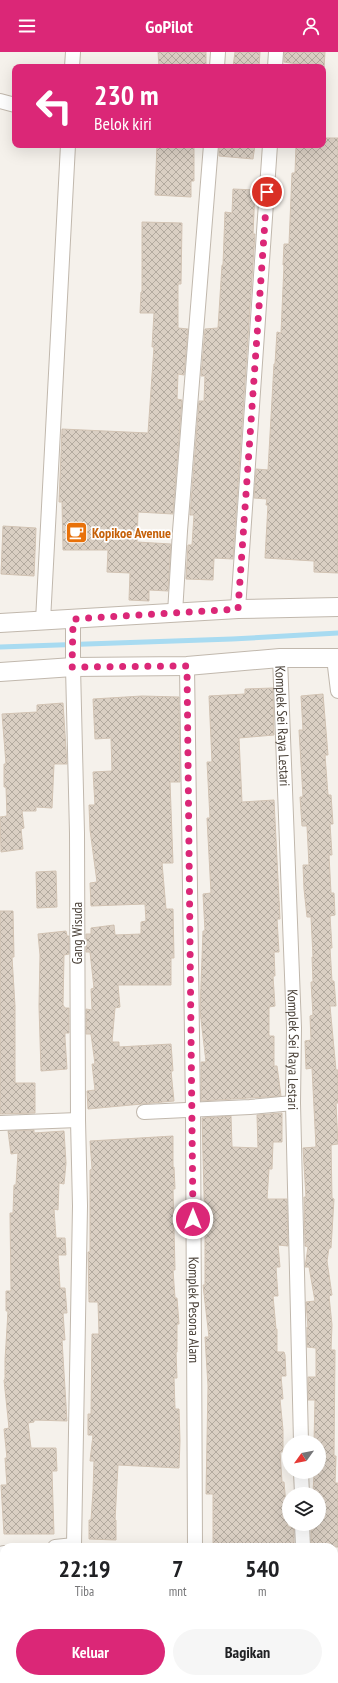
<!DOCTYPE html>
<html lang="id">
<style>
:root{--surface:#fff;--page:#f6f6f6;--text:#202124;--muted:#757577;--accent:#db2777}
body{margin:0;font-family:"PT Sans Narrow",sans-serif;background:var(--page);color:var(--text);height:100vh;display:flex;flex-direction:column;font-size:15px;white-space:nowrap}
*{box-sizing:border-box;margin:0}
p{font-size:13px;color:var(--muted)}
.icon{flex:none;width:22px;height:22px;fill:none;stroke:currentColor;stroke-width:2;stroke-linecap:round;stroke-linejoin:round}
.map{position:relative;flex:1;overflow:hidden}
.sheet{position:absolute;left:0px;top:1491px;width:338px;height:140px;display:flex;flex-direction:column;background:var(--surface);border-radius:12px 12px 0 0;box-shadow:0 4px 16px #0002}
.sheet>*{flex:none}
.banner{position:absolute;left:12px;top:12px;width:314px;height:84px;border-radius:8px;box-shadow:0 4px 16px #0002;background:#db2777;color:#fff;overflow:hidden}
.needle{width:26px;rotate:237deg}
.fabs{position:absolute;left:282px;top:1383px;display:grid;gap:8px}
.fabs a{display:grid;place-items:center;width:44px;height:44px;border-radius:50%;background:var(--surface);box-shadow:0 4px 16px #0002;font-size:20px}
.pin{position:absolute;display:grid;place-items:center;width:34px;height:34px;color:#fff;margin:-17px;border:2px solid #fff;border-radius:50%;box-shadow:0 1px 4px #0007}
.me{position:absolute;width:44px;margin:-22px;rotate:0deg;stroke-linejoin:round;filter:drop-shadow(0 0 3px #0008)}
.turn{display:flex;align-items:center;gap:14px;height:84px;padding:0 16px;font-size:18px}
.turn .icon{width:52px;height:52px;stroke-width:2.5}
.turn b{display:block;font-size:28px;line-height:34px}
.eta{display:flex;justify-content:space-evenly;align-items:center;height:68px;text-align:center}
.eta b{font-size:24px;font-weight:600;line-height:28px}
.action{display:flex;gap:8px;margin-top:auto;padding:8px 16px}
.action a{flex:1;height:46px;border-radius:24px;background:var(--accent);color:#fff;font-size:16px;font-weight:600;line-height:46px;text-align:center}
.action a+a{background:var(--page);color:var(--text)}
header{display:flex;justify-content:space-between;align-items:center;height:52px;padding:0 16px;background:var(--accent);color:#fff;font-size:18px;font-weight:600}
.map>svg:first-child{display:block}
</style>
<header><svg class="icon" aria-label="menu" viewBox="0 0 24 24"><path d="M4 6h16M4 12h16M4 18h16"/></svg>GoPilot<svg class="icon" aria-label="person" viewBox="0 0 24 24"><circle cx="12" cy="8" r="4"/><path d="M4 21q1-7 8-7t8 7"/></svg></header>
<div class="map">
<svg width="338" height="1631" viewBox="0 0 338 1631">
<defs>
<pattern id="building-cross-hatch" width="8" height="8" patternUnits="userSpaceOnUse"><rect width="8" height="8" fill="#dacfc3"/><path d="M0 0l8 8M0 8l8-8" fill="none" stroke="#b3aa9f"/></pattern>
</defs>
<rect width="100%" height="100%" fill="#f5f1eb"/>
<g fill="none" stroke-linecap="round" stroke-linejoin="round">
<polyline stroke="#a8dbf1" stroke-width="5" points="0,595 232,587 338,581"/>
</g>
<g fill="url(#building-cross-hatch)" stroke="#d2c3b3">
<polygon points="158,0 206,0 206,15 159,15"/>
<polygon points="235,0 260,0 259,15 233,15"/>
<polygon points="284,0 325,0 324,16 284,10"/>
<polygon points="323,86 338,86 338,521 314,520 314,509 265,506 268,453 266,453 267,447 254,446 256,417 268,418 274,312 275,312 277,280 281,281 284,213 283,213 284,192 289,192 292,121 295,121 296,93 323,93"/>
<polygon points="157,93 194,93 194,129 191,129 191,145 155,143"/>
<polygon points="219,93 255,93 253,107 219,104"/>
<polygon points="233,137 255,138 253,182 255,182 233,507 214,506 213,528 186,527 188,493 192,493 194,463 190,463 199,349 204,349 205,324 201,324 205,277 218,276 222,213 223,213 225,160 232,161"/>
<polygon points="142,170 182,171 181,232 178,232 178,276 188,277 184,323 178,322 177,347 182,348 173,462 138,460 137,490 171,492 168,539 149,538 149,549 129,548 130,521 107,520 108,498 63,498 62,450 59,450 62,377 148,381 154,295 152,295 154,261 140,261 141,240 142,240"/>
<polygon points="3,474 36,476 34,524 1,522"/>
<polygon points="273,636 274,683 239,686 242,750 274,748 280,867 277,867 279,900 274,900 275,924 273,924 275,954 269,955 269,984 274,984 274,1014 277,1014 281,1044 201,1049 201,1010 206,1010 200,959 203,879 205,879 203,842 211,841 207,766 210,766 207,710 212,710 209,644 245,642 245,637"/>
<polygon points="323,642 328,703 325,703 328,743 331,743 333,772 330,772 332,803 329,803 331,841 334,841 335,863 330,864 332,896 330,896 332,929 334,929 336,954 330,954 336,1018 338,1018 338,1051 336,1051 338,1092 331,1093 332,1146 334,1147 331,1196 329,1196 327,1209 332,1243 329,1244 332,1273 331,1298 335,1298 334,1404 336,1404 335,1431 338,1431 338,1495 311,1495 311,1472 319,1472 319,1442 313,1442 314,1420 319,1420 319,1390 314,1390 315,1348 308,1348 308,1325 316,1325 316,1296 307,1295 307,1275 308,1276 306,1250 315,1249 309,1215 305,1215 308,1195 305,1194 304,1145 306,1145 303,1096 316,1095 312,1016 306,1017 305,989 311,988 310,964 313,963 311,930 313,930 312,905 313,905 311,865 307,865 304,837 303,813 309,813 307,774 302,774 300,745 303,745 299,678 303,678 301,644"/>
<polygon points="142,644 179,645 180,730 170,730 173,811 162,811 166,857 173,857 174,906 171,906 171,933 118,933 120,955 115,956 112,990 119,990 119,995 171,992 173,1019 171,1019 174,1049 88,1057 87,1039 95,1038 92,1012 95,1012 91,982 86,982 86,957 92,958 91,937 94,936 90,900 86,900 86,882 91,882 91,876 114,873 115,883 141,882 141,870 146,869 145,852 91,854 90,831 97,830 90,778 89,753 95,753 93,720 112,719 111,686 95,687 93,647"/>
<polygon points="63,651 67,712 54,712 52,756 36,755 36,759 22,759 24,776 21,777 23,797 1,800 0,765 7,764 6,735 4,735 4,712 6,712 2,662 37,660 37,653"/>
<polygon points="56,819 57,855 37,856 36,820"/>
<polygon points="0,859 13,859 14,905 12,905 15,954 15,1031 35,1031 35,1061 0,1062"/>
<polygon points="66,879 67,884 69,884 69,902 64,903 63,953 65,956 69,956 69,981 65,981 65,986 67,1017 41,1019 39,954 40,903 38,882"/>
<polygon points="282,1061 282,1090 273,1090 272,1117 269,1117 267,1147 287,1147 288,1194 278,1193 280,1215 276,1215 278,1244 273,1244 276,1277 277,1277 277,1300 284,1300 285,1303 286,1324 281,1324 283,1347 280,1347 283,1378 283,1400 280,1400 282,1430 284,1430 288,1475 294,1475 294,1495 213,1495 213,1442 206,1442 208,1334 205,1285 209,1285 203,1233 205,1233 205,1179 202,1066 231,1064 232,1095 258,1096 257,1063"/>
<polygon points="34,1078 34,1081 64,1079 66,1111 64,1132 59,1131 58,1158 54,1157 56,1186 65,1186 66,1203 58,1203 60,1236 65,1236 67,1261 63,1261 65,1288 62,1288 67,1369 34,1368 34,1370 28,1371 31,1396 56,1396 57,1419 52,1419 54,1482 4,1482 1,1433 7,1433 5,1406 7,1406 4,1377 9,1376 4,1328 5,1327 5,1308 8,1259 6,1259 6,1239 11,1239 10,1161 13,1161 14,1133 16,1133 18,1101 11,1102 8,1079"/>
<polygon points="173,1084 173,1115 174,1115 175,1137 173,1137 175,1218 173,1218 175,1246 177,1246 179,1272 177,1272 177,1300 176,1300 177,1326 174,1326 175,1357 179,1357 180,1389 179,1416 118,1413 115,1468 116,1468 116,1488 89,1487 89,1468 91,1468 93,1439 94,1409 90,1409 93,1383 88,1383 88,1362 91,1362 92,1282 99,1282 98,1250 89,1250 88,1200 90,1200 90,1118 92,1117 90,1089"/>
</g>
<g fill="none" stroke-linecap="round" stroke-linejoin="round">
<defs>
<g id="minor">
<polyline points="72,15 73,0"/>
<polyline points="217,15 218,0"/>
<polyline points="275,15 276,0"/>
<polyline points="0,49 15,53"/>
<polyline points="238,557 270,93"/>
<polyline points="175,561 180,479 211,93"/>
<polyline points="43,569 68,93"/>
<path id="s1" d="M 280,606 L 294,976 L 293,1051 L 301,1390"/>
<polyline points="334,606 338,639"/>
<path id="s2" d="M 187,614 L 193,1058 L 195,1495"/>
<polyline points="144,1060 250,1055 293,1051"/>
<polyline points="0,1071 78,1068"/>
<polyline points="301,1420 302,1442"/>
<polyline points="302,1472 303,1495"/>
<polyline points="55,1495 74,1493 80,1154 78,1068 77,781 73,615 73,567"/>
<polyline points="0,1502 4,1501"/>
<polyline points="334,1551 338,1551"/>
<polyline points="76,1631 77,1627"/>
<polyline points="146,1631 147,1627"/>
</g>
<g id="tertiary">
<polyline points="0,571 238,557 338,555"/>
<polyline points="0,620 73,615 187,614 280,606 338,606"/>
</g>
</defs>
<use href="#minor" stroke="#c1b8ad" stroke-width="16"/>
<use href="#tertiary" stroke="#c1b8ad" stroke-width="20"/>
<use href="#minor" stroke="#fff" stroke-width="14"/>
<use href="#tertiary" stroke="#fff" stroke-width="18"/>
</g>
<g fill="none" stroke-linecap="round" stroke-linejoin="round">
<polyline stroke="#db2777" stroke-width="7" stroke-dasharray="0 12.6" points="193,1167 187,614 72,615 73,571 74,567 238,557 267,140"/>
</g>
<defs>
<symbol id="cafe-square" viewBox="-11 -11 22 22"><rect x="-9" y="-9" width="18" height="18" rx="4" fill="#e8710a" stroke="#fff"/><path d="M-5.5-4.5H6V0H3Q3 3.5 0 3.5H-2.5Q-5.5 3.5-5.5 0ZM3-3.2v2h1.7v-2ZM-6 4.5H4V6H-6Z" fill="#fff"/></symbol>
</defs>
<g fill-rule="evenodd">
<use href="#cafe-square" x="64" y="468" width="25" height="25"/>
</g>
<g text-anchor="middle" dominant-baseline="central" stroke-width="3.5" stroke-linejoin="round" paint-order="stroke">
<g font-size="14" font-weight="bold" fill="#c56008" stroke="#fff" text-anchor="start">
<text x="92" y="481">Kopikoe Avenue</text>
</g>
<g font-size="14" fill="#4a4138" stroke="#fff">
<text stroke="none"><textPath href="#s1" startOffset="68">Komplek Sei Raya Lestari</textPath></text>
<text transform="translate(77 881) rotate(-90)">Gang Wisuda</text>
<text stroke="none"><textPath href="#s1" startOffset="392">Komplek Sei Raya Lestari</textPath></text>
<text stroke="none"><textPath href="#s2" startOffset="644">Komplek Pesona Alam</textPath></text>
</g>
</g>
</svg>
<div class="fabs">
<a><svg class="needle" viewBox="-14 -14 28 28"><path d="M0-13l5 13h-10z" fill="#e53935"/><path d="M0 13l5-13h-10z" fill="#757577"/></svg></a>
<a><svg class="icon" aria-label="layers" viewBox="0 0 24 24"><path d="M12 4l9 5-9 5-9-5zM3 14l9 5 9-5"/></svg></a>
</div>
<div class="pin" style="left:267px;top:140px;background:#d93025"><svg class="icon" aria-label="arrive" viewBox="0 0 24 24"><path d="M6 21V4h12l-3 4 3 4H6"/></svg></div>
<svg class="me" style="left:193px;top:1167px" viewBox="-20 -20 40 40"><circle r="17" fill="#db2777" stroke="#fff" stroke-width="3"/><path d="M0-11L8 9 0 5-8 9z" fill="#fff"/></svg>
<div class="banner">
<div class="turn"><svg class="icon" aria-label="left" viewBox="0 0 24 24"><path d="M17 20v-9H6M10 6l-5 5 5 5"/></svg><div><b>230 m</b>Belok kiri</div></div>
</div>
<section class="sheet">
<div class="eta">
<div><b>22:19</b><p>Tiba</p></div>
<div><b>7</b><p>mnt</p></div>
<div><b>540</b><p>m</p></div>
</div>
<div class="action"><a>Keluar</a><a>Bagikan</a></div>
</section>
</div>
